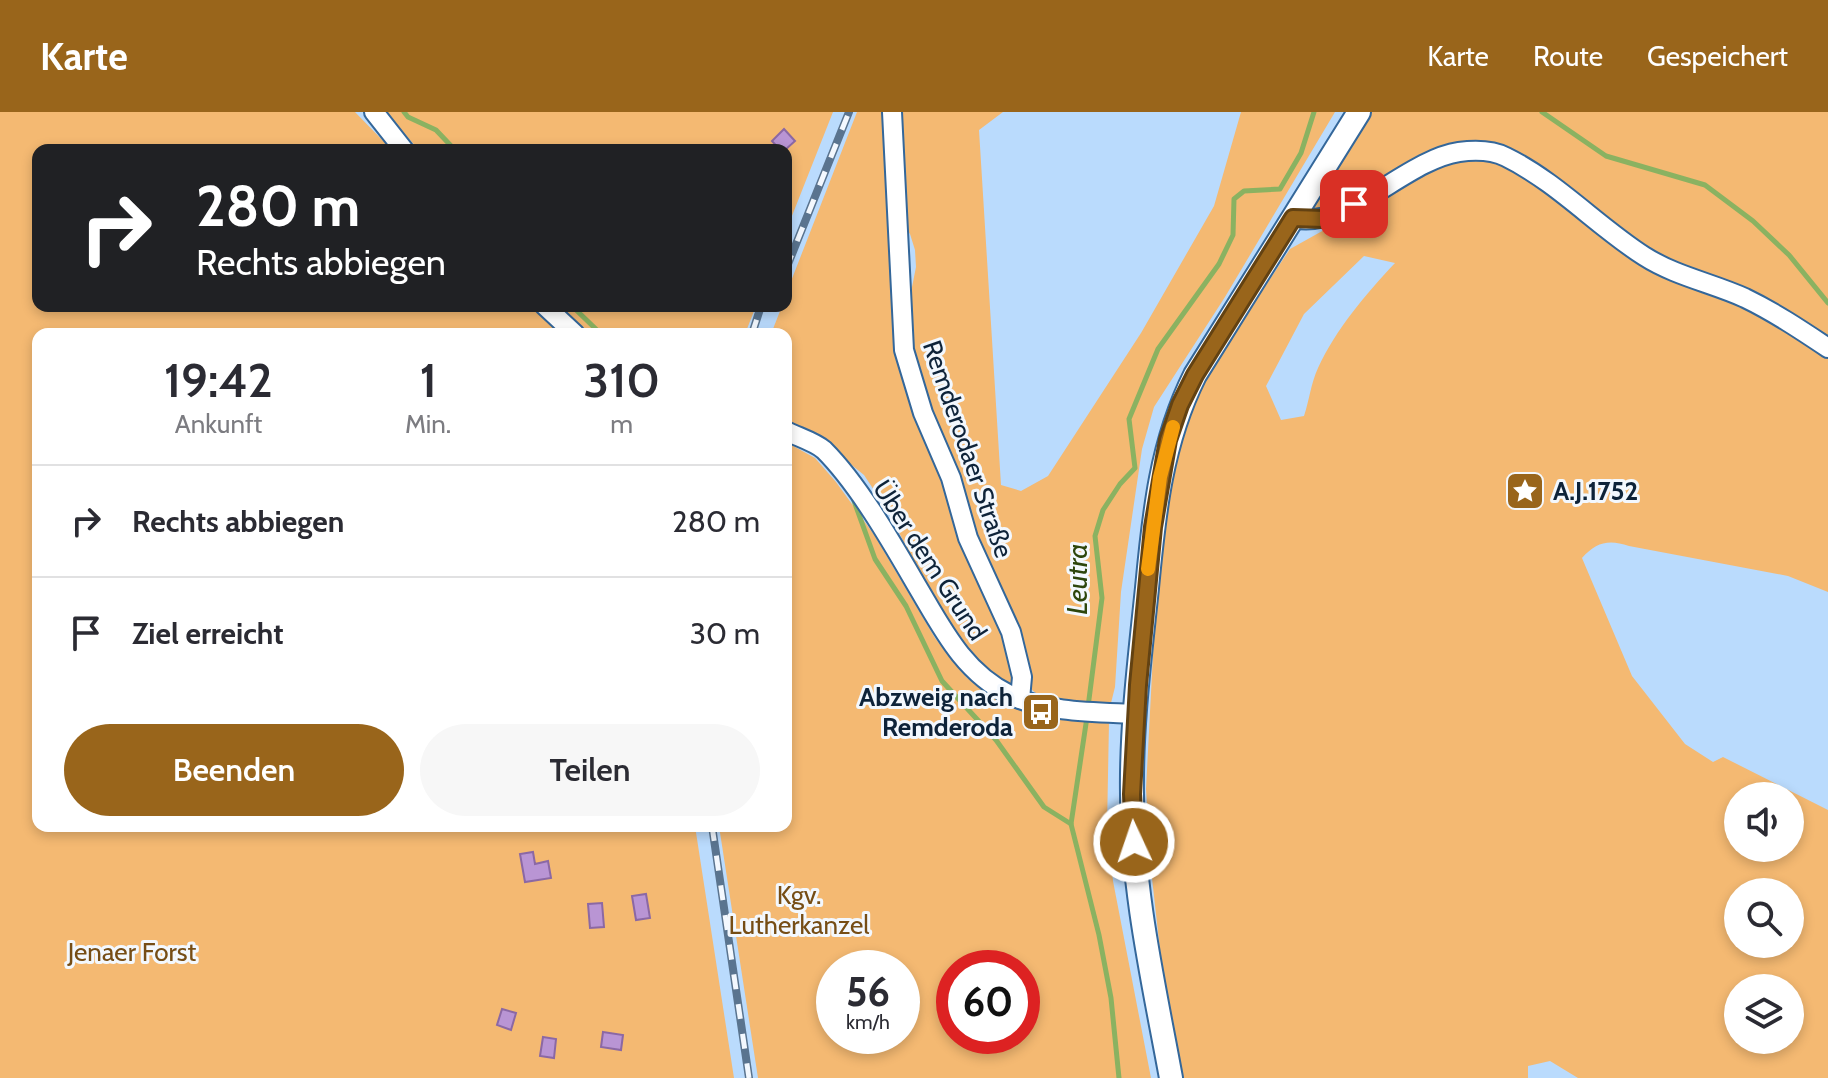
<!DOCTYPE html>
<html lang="de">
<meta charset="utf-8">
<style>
:root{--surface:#fff;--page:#f7f7f7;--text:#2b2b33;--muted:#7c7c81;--line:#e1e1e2;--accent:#99651b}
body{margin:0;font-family:Cabin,sans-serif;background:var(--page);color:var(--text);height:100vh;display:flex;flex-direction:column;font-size:30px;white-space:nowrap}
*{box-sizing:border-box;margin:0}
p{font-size:26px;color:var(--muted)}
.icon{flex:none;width:44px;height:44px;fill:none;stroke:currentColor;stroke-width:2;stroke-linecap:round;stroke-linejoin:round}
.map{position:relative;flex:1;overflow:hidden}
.side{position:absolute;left:32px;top:216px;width:760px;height:504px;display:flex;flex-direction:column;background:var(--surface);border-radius:16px;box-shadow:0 4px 12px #0003}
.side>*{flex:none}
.top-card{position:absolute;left:32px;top:32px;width:760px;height:168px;border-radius:16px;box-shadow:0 4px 12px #0003;background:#202124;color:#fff;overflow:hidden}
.controls{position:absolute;left:1724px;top:670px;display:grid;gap:16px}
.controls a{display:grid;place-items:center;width:80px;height:80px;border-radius:50%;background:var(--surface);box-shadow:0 4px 12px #0003;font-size:40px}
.speed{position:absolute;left:816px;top:838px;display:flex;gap:16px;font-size:40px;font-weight:700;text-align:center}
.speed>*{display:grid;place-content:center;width:104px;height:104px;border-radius:50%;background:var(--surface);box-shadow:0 4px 12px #0003;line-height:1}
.speed small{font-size:20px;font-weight:400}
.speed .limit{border:12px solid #d22;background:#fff;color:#111}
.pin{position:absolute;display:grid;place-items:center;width:68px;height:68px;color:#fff;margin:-34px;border-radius:16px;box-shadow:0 4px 12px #0006}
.me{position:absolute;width:88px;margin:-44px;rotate:357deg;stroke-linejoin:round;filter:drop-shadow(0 0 6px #0008)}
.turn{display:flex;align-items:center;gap:28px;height:168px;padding:0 32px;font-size:36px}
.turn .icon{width:104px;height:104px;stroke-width:2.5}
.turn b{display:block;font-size:56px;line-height:68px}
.eta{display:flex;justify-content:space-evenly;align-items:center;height:136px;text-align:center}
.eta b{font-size:48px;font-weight:600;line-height:56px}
.action{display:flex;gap:16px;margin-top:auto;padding:16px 32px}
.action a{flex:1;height:92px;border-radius:48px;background:var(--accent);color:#fff;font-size:32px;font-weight:600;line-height:92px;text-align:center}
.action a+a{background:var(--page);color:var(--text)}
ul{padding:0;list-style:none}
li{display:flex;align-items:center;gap:24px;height:112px;padding:0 32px;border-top:2px solid var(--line)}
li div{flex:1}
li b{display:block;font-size:30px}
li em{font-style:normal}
header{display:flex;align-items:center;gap:48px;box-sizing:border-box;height:112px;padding:0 40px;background:var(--accent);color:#fff}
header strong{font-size:38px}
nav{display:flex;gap:44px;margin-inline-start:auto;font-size:28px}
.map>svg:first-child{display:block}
</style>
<header>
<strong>Karte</strong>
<nav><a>Karte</a><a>Route</a><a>Gespeichert</a></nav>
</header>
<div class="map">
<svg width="1828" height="966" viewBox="0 0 1828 966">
<rect width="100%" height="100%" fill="#badbfd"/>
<g fill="#f4b972" fill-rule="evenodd">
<polygon points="0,0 355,0 392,38 38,38 38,194 533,194 561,222 38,222 38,714 695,714 734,966 0,966"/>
<polygon points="385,0 833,0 786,119 786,38 419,38"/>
<polygon points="857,0 889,0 899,222 1016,549 1013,573 1008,574 980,557 933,490 891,404 864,363 832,337 786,316 786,222 771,222 782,194 786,194 786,182"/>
<path d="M 895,0 L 1003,0 L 979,18 L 1001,373 L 1021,379 L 1048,364 L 1141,221 L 1214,94 L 1241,0 L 1335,0 L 1225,185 L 1154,295 L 1142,337 L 1121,480 L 1115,575 L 1111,591 C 1086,593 1044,596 1028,573 L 925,300 L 904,193 L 912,175 L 916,155 L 915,138 L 910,122 L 902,112 Z"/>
<path d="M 1368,0 L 1828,0 L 1828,480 L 1788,464 L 1629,434 C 1609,427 1596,430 1582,446 L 1632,564 L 1685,632 L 1713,650 L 1723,645 L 1828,698 L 1828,966 L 1578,966 L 1550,949 L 1528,954 L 1528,966 L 1181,966 L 1163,865 L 1151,757 L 1146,677 L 1157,465 L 1171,359 L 1184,313 L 1203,267 L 1290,137 L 1351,103 L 1341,91 L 1312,102 L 1310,99 ZM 1364,144 L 1395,151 C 1366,182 1336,217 1318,256 C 1311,271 1309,289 1304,304 L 1281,308 L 1266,274 L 1304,202 ZM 1738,684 L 1790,684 L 1790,736 L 1738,736 ZM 1738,780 L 1790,780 L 1790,832 L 1738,832 ZM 1738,876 L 1790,876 L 1790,928 L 1738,928 Z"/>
<polygon points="554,194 756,194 745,222 587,222 565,206"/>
<path d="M 786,330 L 815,346 L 836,370 L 875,424 L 935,526 L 967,566 L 1017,595 L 1057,607 L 1109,610 L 1107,716 L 1113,769 L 1151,966 L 758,966 L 719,714 L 786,714 ZM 834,856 L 902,856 L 902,924 L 834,924 ZM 954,856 L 1022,856 L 1022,924 L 954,924 Z"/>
</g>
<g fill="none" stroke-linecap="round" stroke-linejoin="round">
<g stroke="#8ab261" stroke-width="5">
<polyline points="404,0 408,5 436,18 455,38"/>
<polyline points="1542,0 1606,44 1705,73 1753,109 1789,143 1828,191"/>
<polyline points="572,194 601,222"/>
<polyline points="854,389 875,447 906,494 942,569 996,628 1044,695 1071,712"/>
<polyline points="1088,595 1102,486 1095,424 1103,398 1120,372 1135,356 1129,307 1158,237 1219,152 1233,123 1234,87 1244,79 1280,77 1301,41 1314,0"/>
<polyline points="1087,605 1071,712 1099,823 1111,886 1119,966"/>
</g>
</g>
<g fill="#b995d4" stroke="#8b68a4" stroke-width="2">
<polygon points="784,17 795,29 785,38 780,38 772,29"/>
<polygon points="533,740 535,752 548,749 551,766 525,770 520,742"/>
<polygon points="646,782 650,806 636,808 632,784"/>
<polygon points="602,791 604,815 590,816 588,792"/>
<polygon points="502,897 516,901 511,918 497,913"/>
<polygon points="603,920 623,923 621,938 601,935"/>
<polygon points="543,925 556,927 554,946 540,944"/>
</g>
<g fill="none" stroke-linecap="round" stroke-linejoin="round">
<defs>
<g id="minor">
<polyline points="374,0 404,38"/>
<polyline points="892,0 904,238 923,301 951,366 968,426 1011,520 1022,565 1020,587"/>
<path d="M 1293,106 C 1346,119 1405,48 1459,40 C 1474,38 1492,38 1506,45 C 1557,70 1597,114 1644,144 C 1675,164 1712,171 1745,186 C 1774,200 1801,218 1828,236"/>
<polyline points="545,194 575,222"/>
<path d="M 786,319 C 798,325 815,330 824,338 C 859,373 892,431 917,474 C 942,516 963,560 1010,583 C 1048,601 1094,600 1136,602"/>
</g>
<path id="major" d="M 1171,966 C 1154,873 1132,778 1132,682 C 1131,614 1140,544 1147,476 C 1154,401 1161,331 1195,263 L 1359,0"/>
</defs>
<use href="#minor" stroke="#34679a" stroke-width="22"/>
<use href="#major" stroke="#34679a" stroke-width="26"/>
<use href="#minor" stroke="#fff" stroke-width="18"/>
<use href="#major" stroke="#fff" stroke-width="22"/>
<defs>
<g id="rail">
<polyline points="786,157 849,0"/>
<polyline points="752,222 761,194"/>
<polyline points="712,714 749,966"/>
</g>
</defs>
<use href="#rail" stroke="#5a748f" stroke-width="8"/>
<use href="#rail" stroke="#f3f8fe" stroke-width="5" stroke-dasharray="15" stroke-linecap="butt"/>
</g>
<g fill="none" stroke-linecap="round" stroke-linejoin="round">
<defs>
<polyline id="route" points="1134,730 1132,682 1138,573 1153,415 1168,328 1180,293 1195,263 1293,106 1324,107 1354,92"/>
</defs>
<use href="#route" stroke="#634212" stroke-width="20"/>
<use href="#route" stroke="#99651b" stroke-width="14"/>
<polyline stroke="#f59e0b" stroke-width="14" points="1148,457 1160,365 1173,315"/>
</g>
<defs>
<symbol id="sight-square" viewBox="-11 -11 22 22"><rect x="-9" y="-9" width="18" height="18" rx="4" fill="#99651b" stroke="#f3f8fe"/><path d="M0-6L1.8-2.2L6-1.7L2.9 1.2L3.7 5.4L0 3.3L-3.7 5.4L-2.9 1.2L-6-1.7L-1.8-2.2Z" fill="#fff"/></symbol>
<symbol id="bus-square" viewBox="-11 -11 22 22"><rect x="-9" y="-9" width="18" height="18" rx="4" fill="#99651b" stroke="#f3f8fe"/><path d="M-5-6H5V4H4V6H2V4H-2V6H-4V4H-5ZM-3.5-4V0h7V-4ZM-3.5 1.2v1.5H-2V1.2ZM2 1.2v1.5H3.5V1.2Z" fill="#fff"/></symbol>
</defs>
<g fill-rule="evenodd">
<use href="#sight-square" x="1503" y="357" width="44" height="44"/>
<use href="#bus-square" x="1019" y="578" width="44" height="44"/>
</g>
<g text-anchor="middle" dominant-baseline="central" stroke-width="6" stroke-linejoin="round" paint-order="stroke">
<g font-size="26" fill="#0e2339" stroke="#f3f8fe">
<text transform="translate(968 337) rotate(71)">Remderodaer Straße</text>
<text transform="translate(930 448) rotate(57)">Über dem Grund</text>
</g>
<g font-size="26" font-weight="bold" fill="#0e2339" stroke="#f3f8fe" text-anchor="start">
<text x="1553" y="379">A.J.1752</text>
<text x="1013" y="585" text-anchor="end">Abzweig nach<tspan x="1013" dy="30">Remderoda</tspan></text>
</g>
<g font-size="26" fill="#764d15" stroke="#f3f8fe">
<text x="799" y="783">Kgv.<tspan x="799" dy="30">Lutherkanzel</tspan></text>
<text x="132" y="840">Jenaer Forst</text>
</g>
<g font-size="28" font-style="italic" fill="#2d460c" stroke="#f3f8fe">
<text transform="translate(1077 467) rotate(-90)">Leutra</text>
</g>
</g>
</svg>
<div class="controls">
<a><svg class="icon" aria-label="sound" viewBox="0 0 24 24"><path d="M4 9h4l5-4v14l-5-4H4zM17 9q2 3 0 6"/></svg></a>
<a><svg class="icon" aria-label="search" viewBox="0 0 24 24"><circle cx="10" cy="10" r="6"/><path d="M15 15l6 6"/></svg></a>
<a><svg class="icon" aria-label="layers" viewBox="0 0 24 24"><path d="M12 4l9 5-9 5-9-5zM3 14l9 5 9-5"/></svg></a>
</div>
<div class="speed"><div>56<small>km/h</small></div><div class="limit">60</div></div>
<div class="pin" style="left:1354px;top:92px;background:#d93025"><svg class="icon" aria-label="arrive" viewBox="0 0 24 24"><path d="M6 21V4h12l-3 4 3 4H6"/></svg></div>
<svg class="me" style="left:1134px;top:730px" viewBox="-20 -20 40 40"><circle r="17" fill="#99651b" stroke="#fff" stroke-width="3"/><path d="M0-11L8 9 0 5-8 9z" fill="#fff"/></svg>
<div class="top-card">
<div class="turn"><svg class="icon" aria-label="right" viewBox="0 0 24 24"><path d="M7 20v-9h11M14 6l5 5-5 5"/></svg><div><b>280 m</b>Rechts abbiegen</div></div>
</div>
<section class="side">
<div class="eta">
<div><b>19:42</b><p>Ankunft</p></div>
<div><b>1</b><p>Min.</p></div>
<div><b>310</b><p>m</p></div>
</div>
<ul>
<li><svg class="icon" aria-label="right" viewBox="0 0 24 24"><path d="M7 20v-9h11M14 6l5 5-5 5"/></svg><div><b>Rechts abbiegen</b></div><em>280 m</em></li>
<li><svg class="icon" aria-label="arrive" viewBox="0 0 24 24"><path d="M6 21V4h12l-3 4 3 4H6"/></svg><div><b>Ziel erreicht</b></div><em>30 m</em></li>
</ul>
<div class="action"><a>Beenden</a><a>Teilen</a></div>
</section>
</div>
